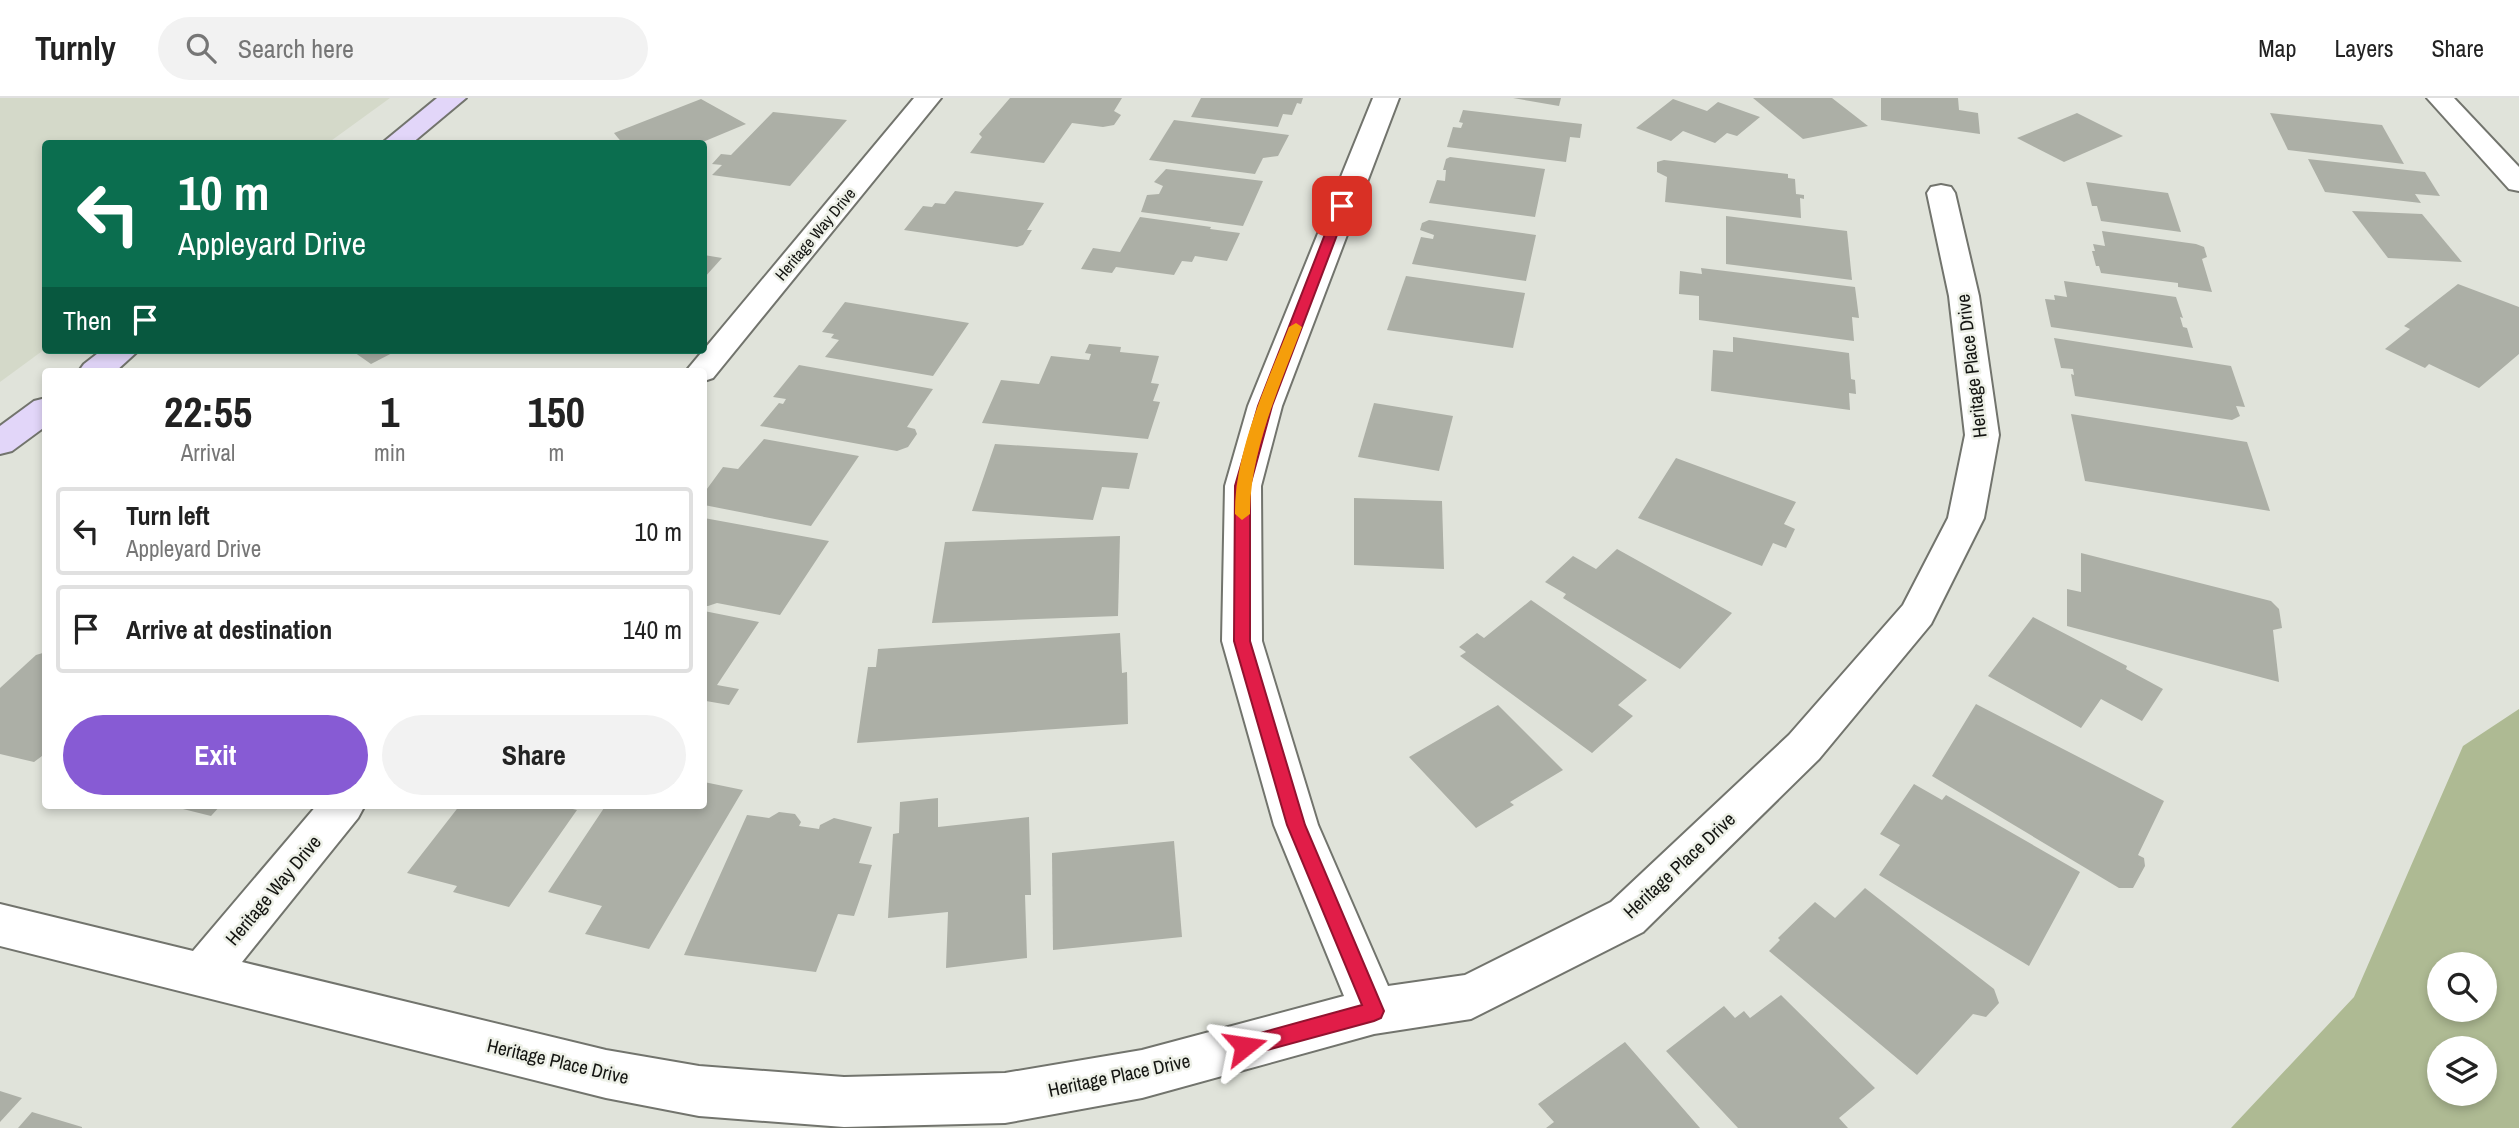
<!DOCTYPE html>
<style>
:root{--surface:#fff;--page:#f2f2f2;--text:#222;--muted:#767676;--line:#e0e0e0;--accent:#875bd4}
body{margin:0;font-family:"Archivo Narrow",sans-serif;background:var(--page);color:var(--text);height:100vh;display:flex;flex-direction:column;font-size:26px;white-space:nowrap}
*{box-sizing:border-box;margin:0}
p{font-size:23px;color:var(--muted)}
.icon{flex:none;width:38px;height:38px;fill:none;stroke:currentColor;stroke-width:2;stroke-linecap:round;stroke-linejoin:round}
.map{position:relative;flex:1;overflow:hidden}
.details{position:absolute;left:42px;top:270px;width:665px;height:441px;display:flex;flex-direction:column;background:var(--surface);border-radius:7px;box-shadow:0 4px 10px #0003}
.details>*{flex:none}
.banner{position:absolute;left:42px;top:42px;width:665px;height:214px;border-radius:7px;box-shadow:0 4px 10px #0003;background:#0b6e4f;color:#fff;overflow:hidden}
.tools{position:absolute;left:2427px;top:854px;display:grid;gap:14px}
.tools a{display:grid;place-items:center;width:70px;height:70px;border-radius:50%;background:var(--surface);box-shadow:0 4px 10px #0003;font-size:35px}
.pin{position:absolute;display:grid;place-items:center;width:60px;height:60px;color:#fff;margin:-30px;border-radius:14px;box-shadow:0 4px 10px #0006}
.me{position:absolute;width:77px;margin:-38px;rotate:75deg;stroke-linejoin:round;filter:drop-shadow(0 0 5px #0008)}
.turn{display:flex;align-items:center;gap:24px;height:147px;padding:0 21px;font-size:32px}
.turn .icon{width:91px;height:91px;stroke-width:2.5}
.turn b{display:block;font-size:49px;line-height:60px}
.then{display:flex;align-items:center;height:66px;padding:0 21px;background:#0003;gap:14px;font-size:26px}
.eta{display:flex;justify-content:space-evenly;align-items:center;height:119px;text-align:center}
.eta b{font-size:42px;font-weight:700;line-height:49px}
.action{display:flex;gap:14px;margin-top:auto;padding:14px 21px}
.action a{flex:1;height:80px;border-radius:42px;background:var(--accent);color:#fff;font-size:28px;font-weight:700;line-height:80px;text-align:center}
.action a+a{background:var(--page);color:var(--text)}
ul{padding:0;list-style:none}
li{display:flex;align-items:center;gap:21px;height:88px;margin:0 14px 10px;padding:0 7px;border:4px solid var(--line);border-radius:7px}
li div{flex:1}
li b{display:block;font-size:26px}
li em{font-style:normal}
header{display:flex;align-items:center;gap:42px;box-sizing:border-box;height:98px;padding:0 35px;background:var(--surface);border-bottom:2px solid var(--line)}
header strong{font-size:33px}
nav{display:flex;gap:38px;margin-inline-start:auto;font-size:24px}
.search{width:490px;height:63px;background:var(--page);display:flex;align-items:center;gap:18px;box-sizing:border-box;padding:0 24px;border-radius:38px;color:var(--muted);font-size:26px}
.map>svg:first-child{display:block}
</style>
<header>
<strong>Turnly</strong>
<div class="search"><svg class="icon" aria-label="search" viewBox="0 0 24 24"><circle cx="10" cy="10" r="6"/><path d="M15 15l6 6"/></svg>Search here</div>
<nav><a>Map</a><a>Layers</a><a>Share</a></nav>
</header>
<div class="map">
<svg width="2519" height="1030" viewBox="0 0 2519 1030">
<rect width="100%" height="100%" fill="#e0e3da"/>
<polygon fill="#d4d9c9" points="0,0 390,0 328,45 46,46 45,251 0,284"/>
<path fill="#aeba93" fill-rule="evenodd" d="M 2519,611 L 2519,1030 L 2231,1030 L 2354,899 L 2463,648 ZM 2440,866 L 2485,866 L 2485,912 L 2440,912 ZM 2440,950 L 2485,950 L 2485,996 L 2440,996 Z"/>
<g fill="#acafa6">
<polygon points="1010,0 1122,0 1114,13 1121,17 1114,27 1103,29 1072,25 1044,65 970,55 982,39 979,36"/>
<polygon points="1201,0 1303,0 1301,6 1297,5 1292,17 1283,16 1278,29 1191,19"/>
<polygon points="1513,0 1561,0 1559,8"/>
<polygon points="1753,0 1832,0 1868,28 1803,41"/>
<polygon points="1881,0 1958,0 1959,12 1978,15 1980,36 1881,22"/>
<polygon points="701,1 746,26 698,46 623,46 614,35"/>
<polygon points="1673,1 1707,13 1718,4 1760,19 1737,38 1727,35 1715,45 1683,33 1671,43 1636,30"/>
<polygon points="1463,12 1582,26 1580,40 1570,39 1566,64 1447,49 1453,29 1461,30 1463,25 1459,24"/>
<polygon points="773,14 847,22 790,88 712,77 722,67 712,66 721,56 731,57"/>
<polygon points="2077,15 2123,38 2064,64 2017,40"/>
<polygon points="2270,15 2382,27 2404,66 2288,52"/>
<polygon points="1174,22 1289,37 1278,58 1263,60 1255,76 1149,62"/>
<polygon points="1450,59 1545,71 1535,119 1429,105 1437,82 1445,83 1446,72 1443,72 1446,61"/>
<polygon points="2308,61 2425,74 2440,98 2415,96 2421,105 2325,94"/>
<polygon points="1664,62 1788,76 1788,80 1795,81 1796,96 1804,97 1804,101 1800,100 1801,120 1665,104 1667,79 1657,74 1657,64"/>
<polygon points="1166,71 1263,83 1243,128 1141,114 1147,97 1159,96 1163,88 1154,84"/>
<polygon points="2086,84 2168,95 2181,134 2101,123 2097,108 2092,108"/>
<polygon points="955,93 1044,105 1027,132 1032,132 1023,147 1017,149 904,132 923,108 932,109 935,105 945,106"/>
<polygon points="2352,113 2422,116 2462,164 2388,160"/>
<polygon points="1726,118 1847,133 1852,182 1726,166"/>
<polygon points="1140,119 1211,129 1210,131 1240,135 1227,163 1195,158 1192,164 1182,163 1174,177 1116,169 1112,175 1081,171 1093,150 1120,154"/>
<polygon points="1429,122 1536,137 1526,183 1412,166 1421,139 1433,141 1434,137 1420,132 1422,125"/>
<polygon points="2102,133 2196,146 2204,149 2207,159 2202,161 2212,194 2178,189 2178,185 2101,175 2099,168 2096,168 2092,153 2095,153 2093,146 2105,148"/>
<polygon points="704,157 722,160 704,180"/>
<polygon points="1701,170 1855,189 1859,220 1852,219 1854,243 1699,222 1699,198 1679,196 1680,173 1702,176"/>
<polygon points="1406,178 1525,195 1513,250 1387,232"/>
<polygon points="2064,183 2176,199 2183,220 2180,219 2183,229 2187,230 2193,250 2051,229 2045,201 2055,202 2054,197 2067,199"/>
<polygon points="2458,186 2519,209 2519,256 2479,290 2429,266 2425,270 2385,251 2410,231 2404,228"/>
<polygon points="845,204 969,225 933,278 825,259 839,242 831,240 834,236 822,234"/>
<polygon points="1733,239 1849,255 1851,281 1855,282 1856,296 1849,295 1850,312 1711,293 1713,252 1733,254"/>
<polygon points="2054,240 2231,268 2245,309 2236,308 2240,318 2232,322 2075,298 2071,276 2074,277 2073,271 2061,270"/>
<polygon points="1089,246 1121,249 1120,254 1159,258 1151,285 1159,286 1153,303 1160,304 1148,341 982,325 1001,282 1039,286 1051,258 1089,262 1091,256 1085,255"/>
<polygon points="351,252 398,252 371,266"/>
<polygon points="799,267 933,291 907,329 915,331 917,336 908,349 897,353 760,328 779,305 783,306 786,301 773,299"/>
<polygon points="1374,305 1453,318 1439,373 1358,359"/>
<polygon points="2071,316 2247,344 2270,413 2085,383"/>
<polygon points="764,341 859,358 811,428 704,407 704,395 723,369 738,371"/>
<polygon points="995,346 1138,355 1129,391 1102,389 1093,422 972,413"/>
<polygon points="1676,360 1796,404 1784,426 1795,431 1786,450 1773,445 1762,468 1638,420"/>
<polygon points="1354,400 1442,403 1444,471 1354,467"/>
<polygon points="704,420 829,443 780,517 717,505 708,508 704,508"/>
<polygon points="1120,438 1118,518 932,525 945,444"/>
<polygon points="1617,451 1732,515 1680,571 1563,500 1566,496 1545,484 1573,458 1596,471"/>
<polygon points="2081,455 2271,503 2279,511 2282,530 2273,532 2279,584 2067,528 2067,491 2081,494"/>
<polygon points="1531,502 1647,582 1618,607 1633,618 1592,655 1460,558 1466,554 1459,549 1477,535 1484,540"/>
<polygon points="704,513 759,524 717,587 739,591 729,607 706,603 704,606"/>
<polygon points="2033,519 2127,568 2126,571 2163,591 2142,623 2101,601 2081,630 1988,578"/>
<polygon points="1120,535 1122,575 1127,574 1128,626 857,645 868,569 876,569 878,551"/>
<polygon points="46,554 46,655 34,664 0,656 0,590 36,557"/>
<polygon points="1976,606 2164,703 2138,757 2144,760 2145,768 2133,790 2119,790 1932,678"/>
<polygon points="1498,607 1563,672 1510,704 1514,707 1476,730 1409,659"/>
<polygon points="704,684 743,692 649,851 585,836 602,808 548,794 606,707 704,707"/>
<polygon points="1914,686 1942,702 1946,697 2080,774 2029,868 1879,777 1900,747 1880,736"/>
<polygon points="938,700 938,729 1029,719 1031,797 1025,797 1027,860 946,870 948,814 888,820 893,736 899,735 900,704"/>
<polygon points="167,707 221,707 211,718"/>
<polygon points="460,707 556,707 577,712 509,809 453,794 457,788 407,775"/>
<polygon points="779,714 795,716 801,724 799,728 819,731 820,727 834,720 872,729 859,765 872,767 854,818 838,816 816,874 684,857 747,717 769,720"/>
<polygon points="1174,743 1182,839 1053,852 1052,755"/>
<polygon points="1865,790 1994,891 1999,905 1986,919 1973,916 1917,977 1769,853 1780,842 1778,840 1815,804 1835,820"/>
<polygon points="1781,897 1875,990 1839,1020 1848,1030 1738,1030 1666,953 1724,908 1735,920 1744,913 1750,920"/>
<polygon points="1625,944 1700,1030 1546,1030 1554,1024 1538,1006"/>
<polygon points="0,993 22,1000 0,1024"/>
<polygon points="32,1014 82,1029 82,1030 18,1030"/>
</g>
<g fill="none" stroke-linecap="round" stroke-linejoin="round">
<defs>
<g id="street">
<polygon points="914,0 941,0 713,280 704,283 704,273 686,273"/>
<polygon points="1373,0 1399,0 1282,308 1261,388 1262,543 1318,727 1388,888 1465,877 1611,804 1789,637 1903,507 1948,420 1965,337 1949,198 1927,95 1931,89 1941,87 1951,89 1955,95 1979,198 1999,337 1984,420 1931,526 1819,661 1643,834 1471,921 1374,936 1142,1000 1005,1025 844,1029 699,1018 606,1000 0,848 0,806 193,853 317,707 365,707 358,720 242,864 606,952 699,968 844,979 1005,975 1142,952 1344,898 1274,727 1222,543 1225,388 1248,308"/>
<polygon points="2427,0 2454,0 2519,69 2519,93 2509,91"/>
</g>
<g id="secondary">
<polygon points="437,0 466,0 411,46 381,46"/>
<polygon points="102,252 139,252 116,273 79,273 84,266"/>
<polygon points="46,300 46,328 12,353 0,356 0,328 34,303"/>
</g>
</defs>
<use href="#street" stroke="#72746d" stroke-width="4"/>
<use href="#secondary" stroke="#72746d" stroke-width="4"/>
<use href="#street" fill="#fff" fill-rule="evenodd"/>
<use href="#secondary" fill="#e2d6f9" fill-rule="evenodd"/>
</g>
<polygon fill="#e11d48" stroke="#92132f" stroke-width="2" points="1342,104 1348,108 1272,308 1250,388 1250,543 1305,727 1384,913 1381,920 1374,923 1245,958 1238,955 1235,948 1238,941 1362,907 1287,727 1234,543 1235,388 1258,308 1336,108"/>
<path fill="#f59e0b" d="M 1296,225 L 1302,229 C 1280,288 1250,352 1250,416 L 1242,422 L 1235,416 C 1235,352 1266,288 1289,229 Z"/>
<g text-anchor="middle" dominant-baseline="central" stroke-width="5" stroke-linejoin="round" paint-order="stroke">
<g font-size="16" fill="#131411" stroke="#edf0e7">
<text transform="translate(815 136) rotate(-50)">Heritage Way Drive</text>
</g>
<g font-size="19" fill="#131411" stroke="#edf0e7">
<text transform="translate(1971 268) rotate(-97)">Heritage Place Drive</text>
<text transform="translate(1679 767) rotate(-43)">Heritage Place Drive</text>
<text transform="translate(273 792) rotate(-50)">Heritage Way Drive</text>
<text transform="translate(558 963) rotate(13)">Heritage Place Drive</text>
<text transform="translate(1119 977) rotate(-12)">Heritage Place Drive</text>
</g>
</g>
</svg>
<div class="tools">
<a><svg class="icon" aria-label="search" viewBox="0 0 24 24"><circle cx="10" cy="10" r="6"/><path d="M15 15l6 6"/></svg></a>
<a><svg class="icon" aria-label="layers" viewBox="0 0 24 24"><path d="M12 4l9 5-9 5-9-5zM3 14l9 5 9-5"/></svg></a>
</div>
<div class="pin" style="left:1342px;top:108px;background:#d93025"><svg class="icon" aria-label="arrive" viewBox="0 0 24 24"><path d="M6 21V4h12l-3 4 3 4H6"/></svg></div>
<svg class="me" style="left:1245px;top:948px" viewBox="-20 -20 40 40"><path d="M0-17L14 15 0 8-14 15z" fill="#e11d48" stroke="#fff" stroke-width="4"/></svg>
<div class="banner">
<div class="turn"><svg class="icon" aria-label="left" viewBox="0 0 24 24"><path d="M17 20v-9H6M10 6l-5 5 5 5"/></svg><div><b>10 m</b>Appleyard Drive</div></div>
<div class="then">Then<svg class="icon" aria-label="arrive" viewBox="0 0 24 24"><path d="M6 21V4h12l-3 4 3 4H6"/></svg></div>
</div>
<section class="details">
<div class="eta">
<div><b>22:55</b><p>Arrival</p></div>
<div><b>1</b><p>min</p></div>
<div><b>150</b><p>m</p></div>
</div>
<ul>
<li><svg class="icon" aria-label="left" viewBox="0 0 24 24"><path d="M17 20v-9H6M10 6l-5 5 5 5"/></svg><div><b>Turn left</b><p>Appleyard Drive</p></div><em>10 m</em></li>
<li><svg class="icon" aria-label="arrive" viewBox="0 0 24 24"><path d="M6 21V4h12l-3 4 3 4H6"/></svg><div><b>Arrive at destination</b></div><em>140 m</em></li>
</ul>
<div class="action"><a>Exit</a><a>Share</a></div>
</section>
</div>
